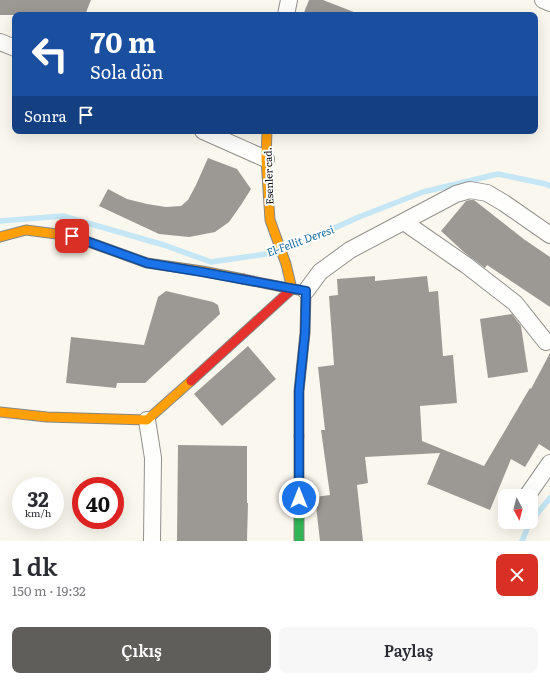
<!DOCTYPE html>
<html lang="tr">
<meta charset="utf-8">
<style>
:root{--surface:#fff;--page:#f7f7f7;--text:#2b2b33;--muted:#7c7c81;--accent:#5f5e5a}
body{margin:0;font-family:Literata,serif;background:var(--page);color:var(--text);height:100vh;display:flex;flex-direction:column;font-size:15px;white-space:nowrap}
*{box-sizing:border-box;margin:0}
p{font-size:13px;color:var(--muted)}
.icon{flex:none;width:22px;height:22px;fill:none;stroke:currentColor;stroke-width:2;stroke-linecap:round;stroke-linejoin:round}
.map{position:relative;height:541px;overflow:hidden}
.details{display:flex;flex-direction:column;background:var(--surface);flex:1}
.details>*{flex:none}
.hud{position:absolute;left:12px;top:12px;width:526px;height:122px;border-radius:8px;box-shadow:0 4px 16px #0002;background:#1a4fa0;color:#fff;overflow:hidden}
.needle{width:26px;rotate:173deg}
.tools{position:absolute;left:498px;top:489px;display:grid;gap:8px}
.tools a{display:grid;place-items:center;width:40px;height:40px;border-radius:8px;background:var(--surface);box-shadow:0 4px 16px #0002;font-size:20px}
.speed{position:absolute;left:12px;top:477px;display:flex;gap:8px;font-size:20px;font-weight:700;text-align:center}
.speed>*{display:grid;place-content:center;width:52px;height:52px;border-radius:50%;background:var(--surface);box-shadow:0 4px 16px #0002;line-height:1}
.speed small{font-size:10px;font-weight:400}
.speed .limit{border:6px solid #d22;background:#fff;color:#111}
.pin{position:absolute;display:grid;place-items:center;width:34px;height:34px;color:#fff;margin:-17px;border-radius:8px;box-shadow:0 2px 6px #0006}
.me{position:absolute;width:44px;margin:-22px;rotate:0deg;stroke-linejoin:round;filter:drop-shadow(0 0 3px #0008)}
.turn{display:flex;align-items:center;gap:14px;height:84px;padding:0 12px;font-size:18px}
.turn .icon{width:52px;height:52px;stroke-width:2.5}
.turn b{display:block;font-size:28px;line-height:34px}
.then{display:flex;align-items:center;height:38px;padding:0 12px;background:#0003;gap:8px;font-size:15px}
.round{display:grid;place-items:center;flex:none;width:42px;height:42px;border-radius:8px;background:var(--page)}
.overview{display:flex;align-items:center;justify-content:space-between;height:68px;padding:0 12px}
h1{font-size:24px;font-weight:600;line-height:30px}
.action{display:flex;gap:8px;margin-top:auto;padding:8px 12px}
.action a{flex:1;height:46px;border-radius:8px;background:var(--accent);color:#fff;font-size:16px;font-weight:600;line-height:46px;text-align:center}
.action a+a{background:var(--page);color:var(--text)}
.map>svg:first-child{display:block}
</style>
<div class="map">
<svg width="550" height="541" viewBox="0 0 550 541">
<rect width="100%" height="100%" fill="#faf7ee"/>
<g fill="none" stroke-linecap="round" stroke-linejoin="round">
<g stroke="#c5e6f4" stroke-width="5.5">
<polyline points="0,221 63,216 164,245 211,262 273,253 277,251"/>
<polyline points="286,248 303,242 359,217 423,192 498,174 546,184 550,186"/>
<polyline points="531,521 550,498"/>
<polyline points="522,541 530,522"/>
</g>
</g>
<g fill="#9c9994">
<polygon points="0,0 91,0 85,15 0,15"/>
<polygon points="309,0 323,0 359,14 359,15 303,15"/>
<polygon points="208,158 237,169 251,189 241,205 229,222 215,232 189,237 159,234 99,206 108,189 127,199 147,204 166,207 181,206 188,200 196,185"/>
<polygon points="470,200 474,200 525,240 550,257 550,307 487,265 485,268 465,253 441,231 466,201"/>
<polygon points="375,276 375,281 427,276 429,292 438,291 443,356 453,355 457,403 420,406 422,441 484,466 530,388 531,389 550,353 550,451 539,444 525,467 511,459 490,510 427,484 440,453 365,457 368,483 357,485 363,541 320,541 315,497 330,495 321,430 325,430 318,367 334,365 329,296 338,295 337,279"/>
<polygon points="166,291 213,302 218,305 220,314 145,383 117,383 116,388 66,383 71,337 144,345 158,297"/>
<polygon points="512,314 521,326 528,372 488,378 480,319"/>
<polygon points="248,346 276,379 222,426 194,394"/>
<polygon points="178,445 247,446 247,503 248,503 247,541 177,541"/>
</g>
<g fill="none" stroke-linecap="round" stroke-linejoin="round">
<defs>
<g id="street">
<polyline points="543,0 550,3"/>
<polyline points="286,15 289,0"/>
<polyline points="0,42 15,48"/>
<polyline points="203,131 266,159"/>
<polyline points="404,222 466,265 515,303 546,342"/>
<polyline points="306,291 320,272 350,250 456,194 470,190 487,193 504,203 550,235"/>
<polyline points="147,420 153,458 152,541"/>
<polyline points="527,496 550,463"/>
</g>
<polyline id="fast" points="299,436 299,541"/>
<g id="slow">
<polyline points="267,131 266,159 270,220 286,264 292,289 306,291 305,333 299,391 299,436"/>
<polyline points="0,237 26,230 72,236 147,263 202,271 243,279"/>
<polyline points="0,412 47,417 147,420 191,381"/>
</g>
<polyline id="jam" points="191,381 292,289 243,279"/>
</defs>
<use href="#street" stroke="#93918d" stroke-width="18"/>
<use href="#fast" stroke="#898884" stroke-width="11"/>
<use href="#slow" stroke="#898884" stroke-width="11"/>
<use href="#jam" stroke="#898884" stroke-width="11"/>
<use href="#street" stroke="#fefefc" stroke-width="16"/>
<use href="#fast" stroke="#30b455" stroke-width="9"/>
<use href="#slow" stroke="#ff9f0a" stroke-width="9"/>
<use href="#jam" stroke="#e5322d" stroke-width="9"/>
</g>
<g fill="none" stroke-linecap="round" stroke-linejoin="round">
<defs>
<polyline id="route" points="72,236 147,263 202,272 306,291 305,333 299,391 299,498"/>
</defs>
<use href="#route" stroke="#114b97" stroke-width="10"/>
<use href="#route" stroke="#1a73e8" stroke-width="7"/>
</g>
<g text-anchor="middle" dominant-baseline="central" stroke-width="4" stroke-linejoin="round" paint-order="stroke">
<g font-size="10" fill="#0b0b0b" stroke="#fff">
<text transform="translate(268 176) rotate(-92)">Esenler cad.</text>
</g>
<g font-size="11" font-style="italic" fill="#15679b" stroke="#fff">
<text transform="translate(300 240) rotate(-20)">El-Fellit Deresi</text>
</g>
</g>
</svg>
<div class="tools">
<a><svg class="needle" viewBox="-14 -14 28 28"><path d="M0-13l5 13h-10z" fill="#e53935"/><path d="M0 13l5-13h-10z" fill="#7c7c81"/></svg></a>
</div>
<div class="speed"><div>32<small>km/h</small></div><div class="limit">40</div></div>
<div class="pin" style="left:72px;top:236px;background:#d93025"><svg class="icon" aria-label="arrive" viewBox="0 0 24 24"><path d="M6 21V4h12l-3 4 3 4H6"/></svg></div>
<svg class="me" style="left:299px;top:498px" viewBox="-20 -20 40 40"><circle r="17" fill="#1a73e8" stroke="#fff" stroke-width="3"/><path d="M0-11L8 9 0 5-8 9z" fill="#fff"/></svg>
<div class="hud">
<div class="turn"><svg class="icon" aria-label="left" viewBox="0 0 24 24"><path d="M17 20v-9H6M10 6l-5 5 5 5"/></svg><div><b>70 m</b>Sola dön</div></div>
<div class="then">Sonra<svg class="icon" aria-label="arrive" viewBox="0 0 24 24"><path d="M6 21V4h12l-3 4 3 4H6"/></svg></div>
</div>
</div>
<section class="details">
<div class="overview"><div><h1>1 dk</h1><p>150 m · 19:32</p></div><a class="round" style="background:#d93025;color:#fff"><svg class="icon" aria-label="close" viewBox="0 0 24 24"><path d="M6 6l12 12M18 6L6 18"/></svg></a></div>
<div class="action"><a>Çıkış</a><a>Paylaş</a></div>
</section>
